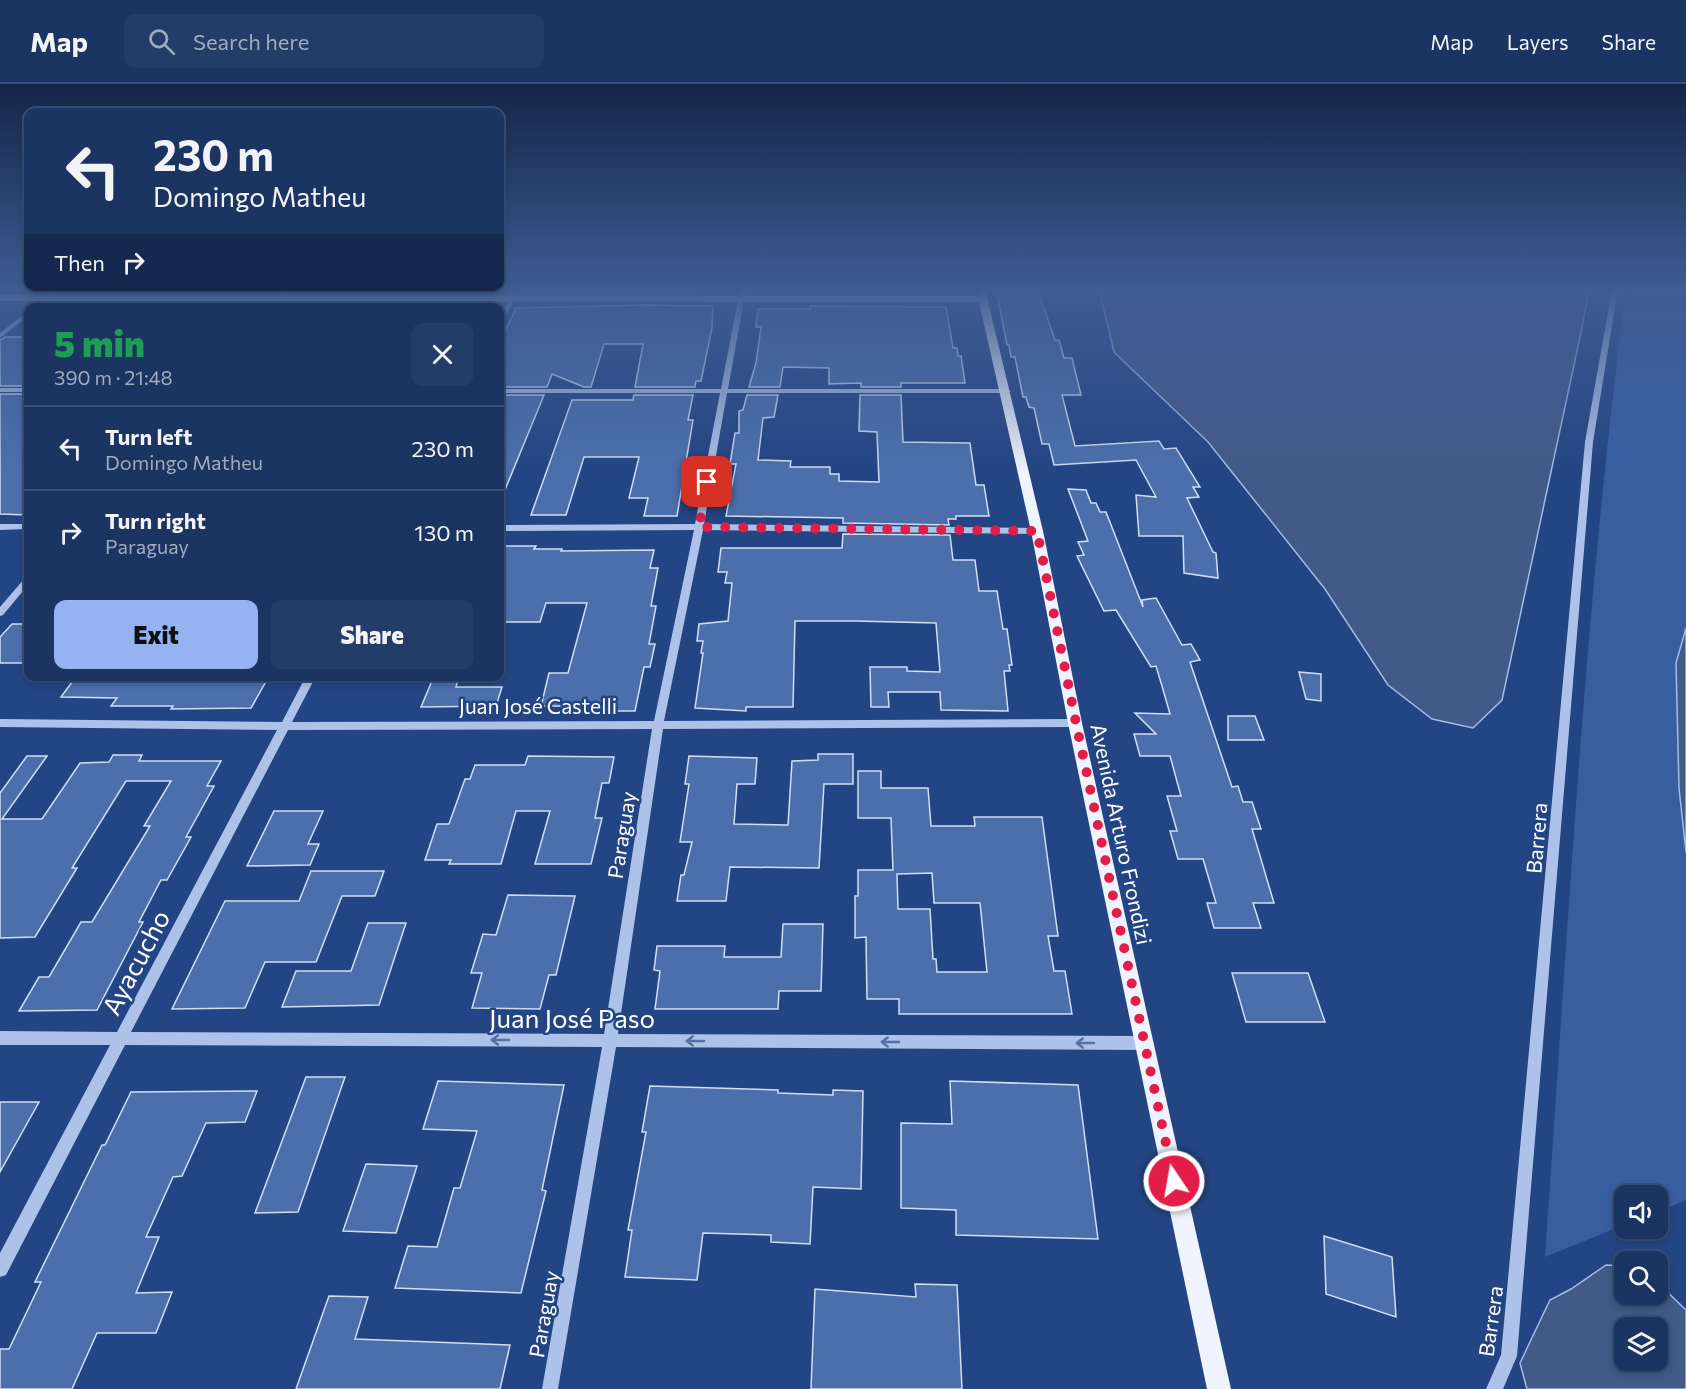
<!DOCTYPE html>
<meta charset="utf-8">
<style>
:root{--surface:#1b3462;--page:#243c68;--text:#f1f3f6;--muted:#a0aabe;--line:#394f77;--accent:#95b2f1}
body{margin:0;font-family:Commissioner,sans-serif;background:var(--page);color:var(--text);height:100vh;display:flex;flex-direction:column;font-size:22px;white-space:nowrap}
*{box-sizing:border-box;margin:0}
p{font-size:20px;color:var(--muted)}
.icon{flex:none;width:33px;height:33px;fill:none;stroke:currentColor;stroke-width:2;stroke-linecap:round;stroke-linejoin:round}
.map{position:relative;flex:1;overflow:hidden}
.details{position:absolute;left:24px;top:219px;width:480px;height:378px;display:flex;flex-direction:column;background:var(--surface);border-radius:12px;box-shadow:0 3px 9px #0003,0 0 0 2px var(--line)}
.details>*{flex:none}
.hud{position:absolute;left:24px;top:24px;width:480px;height:183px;border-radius:12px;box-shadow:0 3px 9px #0003,0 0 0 2px var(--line);background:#1b3462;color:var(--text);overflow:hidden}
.fabs{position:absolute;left:1614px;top:1101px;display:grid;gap:12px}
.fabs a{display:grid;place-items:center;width:54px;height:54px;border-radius:12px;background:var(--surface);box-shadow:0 3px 9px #0003,0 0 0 2px var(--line);font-size:30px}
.pin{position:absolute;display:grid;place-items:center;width:51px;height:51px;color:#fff;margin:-26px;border-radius:12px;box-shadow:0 3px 9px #0006}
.me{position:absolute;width:66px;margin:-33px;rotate:348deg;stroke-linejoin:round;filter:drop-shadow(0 0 4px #0008)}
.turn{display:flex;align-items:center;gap:21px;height:126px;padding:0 30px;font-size:27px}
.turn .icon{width:78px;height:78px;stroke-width:2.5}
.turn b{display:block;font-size:42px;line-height:51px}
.then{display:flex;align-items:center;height:57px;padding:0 30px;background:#0003;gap:12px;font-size:22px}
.round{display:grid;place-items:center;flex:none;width:63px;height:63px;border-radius:12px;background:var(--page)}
.head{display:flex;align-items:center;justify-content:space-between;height:102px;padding:0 30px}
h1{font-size:36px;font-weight:800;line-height:45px;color:#1e9e55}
.cta{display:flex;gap:12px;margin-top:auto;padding:12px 30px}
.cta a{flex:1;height:69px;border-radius:12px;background:var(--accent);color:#111;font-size:24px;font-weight:800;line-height:69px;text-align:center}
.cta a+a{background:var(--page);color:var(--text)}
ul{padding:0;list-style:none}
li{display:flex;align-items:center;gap:18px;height:84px;padding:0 30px;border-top:2px solid var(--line)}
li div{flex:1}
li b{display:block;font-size:22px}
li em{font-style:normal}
header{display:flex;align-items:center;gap:36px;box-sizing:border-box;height:84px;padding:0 30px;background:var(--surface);border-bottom:2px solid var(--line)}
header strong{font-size:28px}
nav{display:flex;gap:33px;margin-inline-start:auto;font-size:21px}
.search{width:420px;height:54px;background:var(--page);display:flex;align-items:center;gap:15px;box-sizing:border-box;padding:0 21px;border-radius:12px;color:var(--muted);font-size:22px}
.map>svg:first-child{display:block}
</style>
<header>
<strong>Map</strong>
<div class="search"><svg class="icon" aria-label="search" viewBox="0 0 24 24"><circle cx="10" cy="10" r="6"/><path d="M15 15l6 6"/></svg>Search here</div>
<nav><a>Map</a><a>Layers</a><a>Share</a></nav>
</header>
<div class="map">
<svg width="1686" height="1305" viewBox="0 0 1686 1305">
<rect width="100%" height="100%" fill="#244583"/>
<path fill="#385ea0" d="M 1626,205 L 1686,205 L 1686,544 L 1676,579 L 1679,704 L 1686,768 L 1686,1116 L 1658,1128 L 1658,1112 L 1624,1112 L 1624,1141 L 1545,1173 C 1568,850 1584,526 1626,205 Z"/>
<g fill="#425a87" stroke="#a1bce8" stroke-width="1.5" fill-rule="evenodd">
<polygon points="1099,205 1589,205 1583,239 1502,616 1473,644 1432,635 1388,601 1325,505 1208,358 1114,268"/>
<polygon points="1686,544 1686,768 1679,704 1676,579"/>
<path d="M 1606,1181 L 1624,1182 L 1624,1210 L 1658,1210 L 1658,1199 L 1686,1226 L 1686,1305 L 1527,1305 L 1520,1279 L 1550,1216 L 1571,1205 ZM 1624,1244 L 1658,1244 L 1658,1276 L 1624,1276 Z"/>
</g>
<g fill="#4c6fab" stroke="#d0def6" stroke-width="1.5" fill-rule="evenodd">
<polygon points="996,205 1038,207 1055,256 1059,256 1064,274 1072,274 1081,311 1062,311 1075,362 1159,357 1164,365 1176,364 1200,403 1193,403 1199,413 1187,414 1213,468 1216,469 1218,494 1184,489 1183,452 1139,452 1136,411 1156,413 1136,376 1054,381 1049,360 1042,360 1034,324 1029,323 1026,313 1023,313 1015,273 1011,273 1009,261 1007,261"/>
<polygon points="643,221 713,222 712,244 701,297 696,297 695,303 635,303 643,260 604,260 591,303 584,303 552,290 547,303 500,303 500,267 506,254 502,254 516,224"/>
<polygon points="810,222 946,223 953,264 957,264 958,272 961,272 965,299 901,299 901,303 861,303 861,299 829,300 829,284 783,283 780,303 749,303 756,279 761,243 756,243 758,225 810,225"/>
<polygon points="5,253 28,253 28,302 0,302 0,256"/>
<polygon points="0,310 28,310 28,431 0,430"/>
<polygon points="500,311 544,311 500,418"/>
<polygon points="634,311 693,311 688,336 693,336 677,432 644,432 648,414 629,414 639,373 584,373 566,431 531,431 572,316 633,316"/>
<polygon points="747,311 778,311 774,333 763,334 758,376 791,377 790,383 830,383 830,390 839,390 839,397 879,398 877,348 859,347 860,311 901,311 903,358 970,359 976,401 984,401 989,432 956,432 956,435 948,435 949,441 843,439 843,434 726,432 736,380 730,380 735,349 739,349 739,327 743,326"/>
<polygon points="1068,405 1086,406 1091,419 1096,419 1100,428 1106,428 1143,523 1142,516 1156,514 1182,561 1191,560 1200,576 1190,578 1232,703 1238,702 1243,718 1252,718 1261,745 1252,745 1274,819 1253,819 1261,844 1214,844 1207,819 1216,819 1203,775 1178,775 1170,747 1177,747 1167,712 1181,712 1170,672 1140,672 1134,650 1156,650 1135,629 1170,630 1162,602 1156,582 1151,583 1116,526 1104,527 1077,472 1084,471 1078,458 1088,457"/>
<polygon points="843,450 950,451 953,476 975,476 979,507 997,507 1003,545 1007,545 1012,581 1009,581 1010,587 1004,587 1008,627 941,626 940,608 888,608 889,623 871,623 870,583 907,583 907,587 940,588 936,539 856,537 795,537 793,623 746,623 746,627 695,624 703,569 701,569 703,557 697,557 699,540 728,537 732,499 725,499 727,488 718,488 721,464 842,464"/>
<polygon points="500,462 536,462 534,465 562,465 561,467 654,466 650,484 658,484 651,522 656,522 649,560 655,560 650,583 644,583 635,627 601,627 602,622 541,622 549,589 568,589 587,519 546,519 540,538 500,538"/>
<polygon points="12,540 28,540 28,579 0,579 0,553"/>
<polygon points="1299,588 1321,590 1321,617 1306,615"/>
<polygon points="65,592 269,592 251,624 171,625 173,622 111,622 117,614 61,613 72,598"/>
<polygon points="434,592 459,592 456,603 502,603 496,622 421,623"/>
<polygon points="1228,632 1255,632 1264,656 1228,656"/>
<polygon points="818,670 853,670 853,700 824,700 819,784 730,783 726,817 677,817 681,791 684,791 692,758 680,758 689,700 685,700 689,672 757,674 755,700 737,700 734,740 788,741 792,677 818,676"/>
<polygon points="113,671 142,671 139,677 221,677 207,702 214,702 186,753 191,753 167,796 161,796 139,838 143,838 97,926 19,927 39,893 49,893 81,838 92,838 150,742 144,742 171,697 126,697 72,784 77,784 35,853 0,854 0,709 27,672 47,672 2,735 42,735 80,679 109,678"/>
<polygon points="528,672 614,673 609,699 602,699 595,734 602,734 591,780 535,780 550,727 516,727 501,780 449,780 451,776 425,776 437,740 449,740 465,695 470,695 475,681 525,681"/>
<path d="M 858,687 L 881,687 L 881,704 L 928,704 L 931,742 L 975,742 L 974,733 L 1042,733 L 1058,852 L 1048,852 L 1054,887 L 1065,887 L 1072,930 L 899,930 L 899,915 L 867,915 L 866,853 L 855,854 L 855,812 L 858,812 L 858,786 L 893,786 L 891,734 L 858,734 ZM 932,789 L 934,819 L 980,819 L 987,888 L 937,888 L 936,875 L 933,875 L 930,825 L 898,825 L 897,790 Z"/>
<polygon points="274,727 323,727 308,760 319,760 310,781 247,782"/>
<polygon points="311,787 384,787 375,812 342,812 316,878 265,878 245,924 172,925 225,817 299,817"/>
<polygon points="508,811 575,812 556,891 549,891 540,925 472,924 482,889 471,889 483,850 496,851"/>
<polygon points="368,839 406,839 379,921 282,923 296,887 351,887"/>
<polygon points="783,840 823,840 821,907 779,907 778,925 655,925 660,887 654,886 657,862 725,862 724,873 781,873"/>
<polygon points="1232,889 1308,889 1325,938 1246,938"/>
<polygon points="306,993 345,993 298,1128 255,1129"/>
<polygon points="438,997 564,1001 542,1106 546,1107 521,1209 395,1204 408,1162 437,1163 454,1104 460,1104 477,1047 423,1045"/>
<polygon points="950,997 1078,1001 1098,1155 956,1151 956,1126 901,1124 901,1039 952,1040"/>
<polygon points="650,1002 778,1006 778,1009 833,1011 833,1006 863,1007 861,1105 813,1103 810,1160 771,1158 771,1151 703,1149 697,1196 625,1193 632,1146 628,1146 646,1048 642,1048"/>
<polygon points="257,1007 245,1038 206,1039 182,1092 173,1093 146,1153 159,1153 136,1209 172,1208 156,1249 97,1249 72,1305 0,1305 0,1265 9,1265 41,1198 35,1198 102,1061 105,1061 131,1008"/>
<polygon points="0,1018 39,1018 0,1088"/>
<polygon points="366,1080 417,1082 396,1149 343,1147"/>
<polygon points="1324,1152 1392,1173 1396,1233 1326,1210"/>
<polygon points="915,1200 957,1201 962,1305 811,1305 815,1205 916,1213"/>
<polygon points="329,1212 368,1213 355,1255 510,1261 500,1305 296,1305"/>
</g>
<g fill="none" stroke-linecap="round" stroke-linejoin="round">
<g fill="#adc2e8" fill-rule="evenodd">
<polygon points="54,205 61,205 39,224 32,224"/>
<polygon points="283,205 289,205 273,224 266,224"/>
<polygon points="514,205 520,205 503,238 500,240 500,233"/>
<path d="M 740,205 L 746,205 L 728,305 L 1007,305 L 1011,307 L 1007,309 L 727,309 L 704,440 L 1037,444 L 1041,447 L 1037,450 L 703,446 L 664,637 L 1075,635 L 1080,639 L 1075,643 L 663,645 L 618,950 L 1144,952 L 1149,954 L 1151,959 L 1149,964 L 1144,966 L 616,963 L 558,1305 L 542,1305 L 602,963 L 125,961 L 6,1191 L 0,1193 L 0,1169 L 110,961 L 0,961 L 0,947 L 117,948 L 277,646 L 0,643 L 0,635 L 282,638 L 306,592 L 316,592 L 292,638 L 654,637 L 694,446 L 500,447 L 500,441 L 695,440 L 720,309 L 500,309 L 500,305 L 721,305 ZM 652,645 L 604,950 L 131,948 L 288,646 Z"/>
<polygon points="1612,205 1618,205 1593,358 1517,1272 1503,1305 1486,1305 1501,1271 1585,358"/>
<polygon points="28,227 28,232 0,254 0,249"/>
<rect x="0" y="304" width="28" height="4"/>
<polygon points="0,440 28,440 28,445 0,446"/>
<polygon points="28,493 28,501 3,531 0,532 0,523 25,494"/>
</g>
<polygon fill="#eff3fd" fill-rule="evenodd" points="977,205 985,205 1043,447 1082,639 1231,1305 1207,1305 1068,639 1031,447 979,218 0,217 0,211 978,212"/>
</g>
<defs><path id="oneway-shaft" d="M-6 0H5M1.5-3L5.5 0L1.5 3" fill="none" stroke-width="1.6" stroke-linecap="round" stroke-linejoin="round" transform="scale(1.5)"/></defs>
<g stroke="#5471a6">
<use href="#oneway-shaft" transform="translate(500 956) rotate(-180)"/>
<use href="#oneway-shaft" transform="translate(695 957) rotate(-180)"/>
<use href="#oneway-shaft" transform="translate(890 958) rotate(-180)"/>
<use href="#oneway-shaft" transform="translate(1085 959) rotate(-180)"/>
</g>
<linearGradient id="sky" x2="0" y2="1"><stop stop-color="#142648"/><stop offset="0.53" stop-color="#3f5c93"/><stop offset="1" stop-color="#3f5c93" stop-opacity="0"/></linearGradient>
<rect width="1686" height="388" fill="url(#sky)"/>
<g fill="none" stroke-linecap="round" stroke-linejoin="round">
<polyline stroke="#e11d48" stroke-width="10" stroke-dasharray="0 18" points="707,398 699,443 1037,447 1076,639 1174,1097"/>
</g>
<g text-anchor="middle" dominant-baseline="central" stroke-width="5" stroke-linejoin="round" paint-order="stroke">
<g font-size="21" fill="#fff" stroke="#244583">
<text x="538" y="621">Juan José Castelli</text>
<text transform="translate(1122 750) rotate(78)">Avenida Arturo Frondizi</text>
<text transform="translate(621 751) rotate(-81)">Paraguay</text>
<text transform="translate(1536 754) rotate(-85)">Barrera</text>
<text transform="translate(543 1230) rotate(-80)">Paraguay</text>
<text transform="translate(1490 1237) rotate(-82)">Barrera</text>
</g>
<g font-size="26" fill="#fff" stroke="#244583">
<text transform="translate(135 878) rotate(-62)">Ayacucho</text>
<text x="572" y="933">Juan José Paso</text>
</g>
</g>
</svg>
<div class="fabs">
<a><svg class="icon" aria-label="sound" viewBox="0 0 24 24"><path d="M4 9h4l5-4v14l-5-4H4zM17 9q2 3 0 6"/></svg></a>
<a><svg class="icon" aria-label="search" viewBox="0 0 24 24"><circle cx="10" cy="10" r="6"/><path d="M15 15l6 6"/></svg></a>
<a><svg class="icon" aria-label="layers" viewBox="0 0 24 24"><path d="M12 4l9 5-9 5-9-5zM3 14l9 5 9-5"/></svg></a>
</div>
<div class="pin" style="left:707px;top:398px;background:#d93025"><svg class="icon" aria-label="arrive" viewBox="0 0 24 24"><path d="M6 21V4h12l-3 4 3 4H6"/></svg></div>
<svg class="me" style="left:1174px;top:1097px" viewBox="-20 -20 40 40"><circle r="17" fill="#e11d48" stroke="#fff" stroke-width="3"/><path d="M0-11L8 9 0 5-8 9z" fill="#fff"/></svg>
<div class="hud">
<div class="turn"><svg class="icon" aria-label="left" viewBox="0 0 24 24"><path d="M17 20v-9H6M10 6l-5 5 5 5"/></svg><div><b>230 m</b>Domingo Matheu</div></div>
<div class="then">Then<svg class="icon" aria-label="right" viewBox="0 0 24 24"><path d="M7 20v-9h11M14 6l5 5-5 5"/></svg></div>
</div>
<section class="details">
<div class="head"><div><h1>5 min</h1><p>390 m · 21:48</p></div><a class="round"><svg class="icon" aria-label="close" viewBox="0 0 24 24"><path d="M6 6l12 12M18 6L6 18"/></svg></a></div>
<ul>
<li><svg class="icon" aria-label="left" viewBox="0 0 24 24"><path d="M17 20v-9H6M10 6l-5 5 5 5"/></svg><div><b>Turn left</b><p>Domingo Matheu</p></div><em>230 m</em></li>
<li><svg class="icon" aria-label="right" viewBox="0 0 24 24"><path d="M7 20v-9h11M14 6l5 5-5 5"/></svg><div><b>Turn right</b><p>Paraguay</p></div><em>130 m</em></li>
</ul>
<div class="cta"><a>Exit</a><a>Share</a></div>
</section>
</div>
